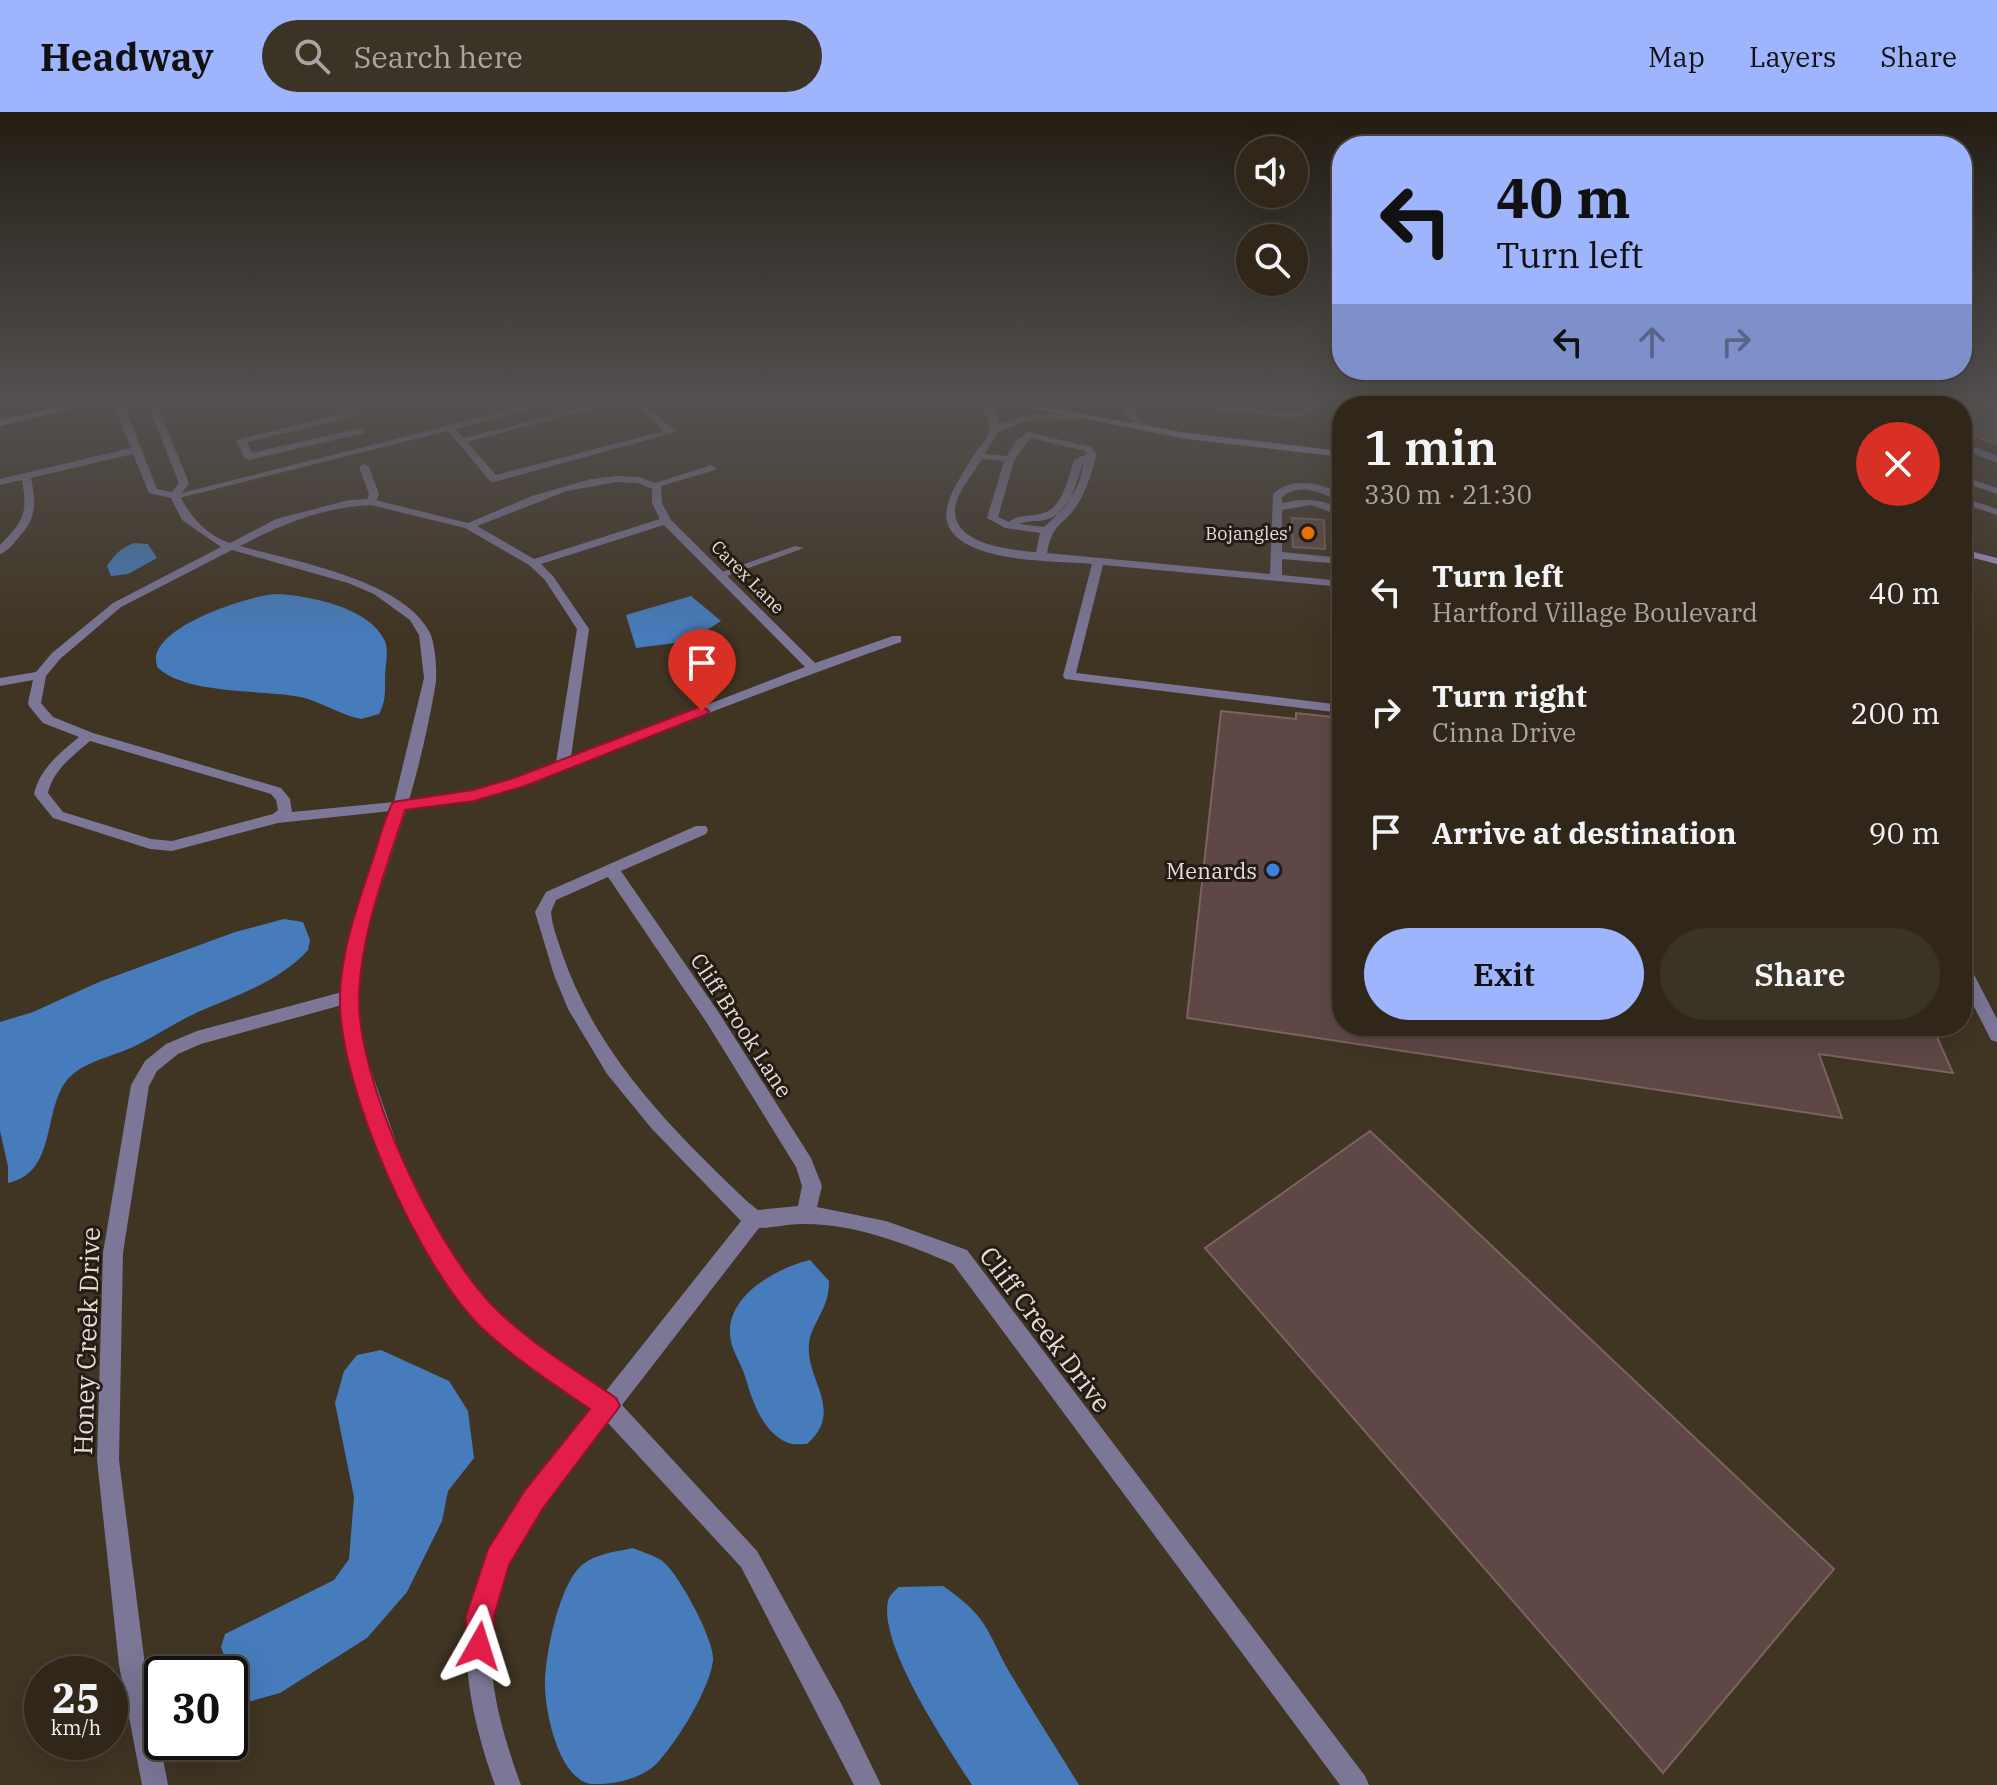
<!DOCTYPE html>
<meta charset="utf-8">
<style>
:root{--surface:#30271a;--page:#3c3327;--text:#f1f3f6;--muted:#a8a5a2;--line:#4b4439;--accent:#9eb4fd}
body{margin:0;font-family:"IBM Plex Serif",serif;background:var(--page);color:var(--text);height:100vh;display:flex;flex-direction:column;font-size:30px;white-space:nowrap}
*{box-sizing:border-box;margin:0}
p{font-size:26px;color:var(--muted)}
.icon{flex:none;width:44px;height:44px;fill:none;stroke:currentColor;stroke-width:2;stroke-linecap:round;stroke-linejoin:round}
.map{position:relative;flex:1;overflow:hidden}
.sheet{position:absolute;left:1332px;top:284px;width:640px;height:640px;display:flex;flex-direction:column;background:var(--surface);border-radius:32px;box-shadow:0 8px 32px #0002,0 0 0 2px var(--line)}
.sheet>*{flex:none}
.guide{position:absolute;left:1332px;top:24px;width:640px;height:244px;border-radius:32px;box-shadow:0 8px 32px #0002,0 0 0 2px var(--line);background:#9eb4fd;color:#111;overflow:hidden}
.fabs{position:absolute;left:1236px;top:24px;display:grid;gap:16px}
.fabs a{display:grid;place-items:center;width:72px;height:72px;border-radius:50%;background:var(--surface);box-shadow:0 8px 32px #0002,0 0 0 2px var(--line);font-size:40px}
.speed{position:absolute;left:24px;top:1544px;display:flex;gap:16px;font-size:40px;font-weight:700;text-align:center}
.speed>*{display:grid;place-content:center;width:104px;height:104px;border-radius:50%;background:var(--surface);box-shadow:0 8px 32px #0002,0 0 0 2px var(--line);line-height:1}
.speed small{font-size:20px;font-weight:400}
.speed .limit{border:4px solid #111;border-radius:12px;background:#fff;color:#111}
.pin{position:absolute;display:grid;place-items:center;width:68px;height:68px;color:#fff;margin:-82px -34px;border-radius:50% 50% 50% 0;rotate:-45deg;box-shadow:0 0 8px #0007}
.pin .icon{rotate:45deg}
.me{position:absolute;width:88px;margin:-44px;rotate:6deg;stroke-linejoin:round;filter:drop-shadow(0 0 6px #0008)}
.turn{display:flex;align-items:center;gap:28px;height:168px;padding:0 32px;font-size:36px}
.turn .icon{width:104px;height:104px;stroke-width:2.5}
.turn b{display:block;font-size:56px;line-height:68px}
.lanes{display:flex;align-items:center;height:76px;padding:0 32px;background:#0003;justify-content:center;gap:40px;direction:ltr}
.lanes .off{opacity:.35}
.round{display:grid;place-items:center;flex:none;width:84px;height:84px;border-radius:42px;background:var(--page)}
.headline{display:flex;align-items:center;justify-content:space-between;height:136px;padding:0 32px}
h1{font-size:48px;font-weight:600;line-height:60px}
.primary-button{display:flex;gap:16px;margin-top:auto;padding:16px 32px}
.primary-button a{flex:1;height:92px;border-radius:48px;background:var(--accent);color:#111;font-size:32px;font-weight:600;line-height:92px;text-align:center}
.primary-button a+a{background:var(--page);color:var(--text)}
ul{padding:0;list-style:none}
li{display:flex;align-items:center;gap:24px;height:120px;padding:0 32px}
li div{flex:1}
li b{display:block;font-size:30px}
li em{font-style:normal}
header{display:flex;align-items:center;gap:48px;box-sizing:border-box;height:112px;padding:0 40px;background:var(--accent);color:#111}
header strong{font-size:38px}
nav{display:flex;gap:44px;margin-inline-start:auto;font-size:28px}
.search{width:560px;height:72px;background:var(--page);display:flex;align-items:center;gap:20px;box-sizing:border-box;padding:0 28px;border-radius:44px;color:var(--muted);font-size:30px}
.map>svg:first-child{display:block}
</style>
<header>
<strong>Headway</strong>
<div class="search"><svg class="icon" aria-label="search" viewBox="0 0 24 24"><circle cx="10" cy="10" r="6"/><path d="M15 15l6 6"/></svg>Search here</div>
<nav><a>Map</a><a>Layers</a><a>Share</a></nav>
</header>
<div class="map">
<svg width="1997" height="1673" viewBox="0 0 1997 1673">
<rect width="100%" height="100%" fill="#403423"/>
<g fill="#467cbb">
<path d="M 134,431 L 148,432 L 157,446 L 128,462 L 111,464 L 107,454 C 114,443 121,436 134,431 Z"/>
<path d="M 275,482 C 307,483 370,495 385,529 C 389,539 385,555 385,566 C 385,580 386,589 379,602 L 361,607 L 353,605 C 333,599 316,587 295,584 C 258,578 187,582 158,556 C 140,518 247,484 275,482 Z"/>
<polygon points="691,484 721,509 690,529 636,536 626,503"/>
<path d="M 284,807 L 303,810 L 310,828 L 308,838 C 280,869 236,884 198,900 C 178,909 159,922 139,932 C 119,943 92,947 73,962 C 40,989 61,1060 8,1071 L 8,1054 L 0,1019 L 0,910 L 33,900 L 99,870 L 235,820 Z"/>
<path d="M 810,1148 L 829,1169 C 830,1197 810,1212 809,1233 C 806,1269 845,1299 807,1332 C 802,1332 793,1333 788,1331 C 762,1320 752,1288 745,1264 C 741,1251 731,1238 730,1223 C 727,1183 777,1156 810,1148 Z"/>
<polygon points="381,1238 449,1269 468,1299 474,1346 448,1379 442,1409 407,1480 367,1526 280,1581 241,1592 221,1535 225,1522 334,1468 349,1447 354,1385 335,1291 344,1259 357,1243"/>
<path d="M 633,1436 C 642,1440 653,1443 661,1448 C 677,1458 716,1530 713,1549 C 709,1578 678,1628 658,1650 C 643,1667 613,1673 591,1672 C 559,1667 545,1601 545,1573 C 545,1544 559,1472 582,1453 C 597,1441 615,1440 633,1436 Z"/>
<path d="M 943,1474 C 991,1507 986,1520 1013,1566 C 1034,1602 1057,1637 1079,1673 L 972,1673 C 948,1635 878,1533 888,1489 C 889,1484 894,1479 899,1475 Z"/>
</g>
<g fill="#5f4746" stroke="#7c6362" stroke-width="2">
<polygon points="1962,291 1997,291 1997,333 1962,318"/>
<polygon points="1292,406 1324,408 1325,437 1293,435"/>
<polygon points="1221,599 1296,607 1296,601 1342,606 1342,914 1932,914 1953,961 1819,942 1842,1006 1187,906"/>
<polygon points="1370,1019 1834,1457 1663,1661 1205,1136"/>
</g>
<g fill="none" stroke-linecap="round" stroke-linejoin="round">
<g fill="#7c7697" fill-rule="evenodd">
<polygon points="361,291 378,291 347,300 342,297"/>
<polygon points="538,291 553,291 456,317 463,326 566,300 558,291 567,291 574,298 599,291 614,291 467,330 496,363 664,319 635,291 644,291 676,320 494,370 490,369 448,319 175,387 170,384"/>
<path d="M 977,291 L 986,291 L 997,301 L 998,313 L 1026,303 L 1077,302 L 1082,305 L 1077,308 L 1027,309 L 998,320 L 985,342 L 1007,344 L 1017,328 L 1028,320 L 1091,335 L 1097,342 C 1092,358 1088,375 1079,390 C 1064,415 1053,408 1047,441 L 1270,462 L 1273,382 C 1291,364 1322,371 1342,382 L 1342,390 C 1323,382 1301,369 1282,385 L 1282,391 C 1304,386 1322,387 1342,397 L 1342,404 L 1311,393 L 1282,398 L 1282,440 L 1342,446 L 1342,452 L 1282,447 L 1282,463 L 1342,469 L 1342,475 L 1103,453 L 1076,561 L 1342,593 L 1342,601 L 1065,567 L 1063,564 L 1092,452 C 1056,449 1014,450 980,438 C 922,416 952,380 973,344 C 978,337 988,326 989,318 C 992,306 984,299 977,291 ZM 1030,326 L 1085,339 L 1087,342 L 1074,348 C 1068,366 1063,398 1040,402 C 1028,405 1019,402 1009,410 L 998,405 L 1014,349 ZM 982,347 L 1004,349 L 987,406 L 1005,416 L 1040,421 L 1036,440 C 1009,438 946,432 956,391 C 960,377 974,360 982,347 ZM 1083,350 C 1083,374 1064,398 1044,415 L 1019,412 C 1028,408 1036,410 1045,408 C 1071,401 1076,372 1083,350 Z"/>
<polygon points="1014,291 1100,291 1096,294 1017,296 1014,295"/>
<polygon points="1125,291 1135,291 1137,304 1145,316 1143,318 1135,316 1127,304"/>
<polygon points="1181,291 1211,291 1293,300 1306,297 1312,291 1321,291 1312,301 1293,306 1185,294"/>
<polygon points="1667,291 1680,291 1684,294 1671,294"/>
<polygon points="1728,291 1741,291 1746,294 1732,294"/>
<polygon points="1863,291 1874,291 1878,294 1866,294"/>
<polygon points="350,300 353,301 353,305 247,330 252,341 361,316 366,319 364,321 249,348 244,345 236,328"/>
<polygon points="1962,330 1997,344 1997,351 1962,337"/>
<polygon points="364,352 369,355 379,382 375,392 371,393 366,390 369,382 359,355"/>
<polygon points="711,353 716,356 715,358 654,376 649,373"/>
<polygon points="1962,364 1997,376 1997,382 1962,370"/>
<polygon points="1962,385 1997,397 1997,403 1962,391"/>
<polygon points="795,434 804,436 724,465 714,463"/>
<polygon points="1962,849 1968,851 1997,907 1997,930 1991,928 1962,871"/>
</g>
<g fill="#7c7697" fill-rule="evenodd">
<path d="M 113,291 L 123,291 L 157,377 L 172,380 L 179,371 L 147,291 L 156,291 L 189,371 L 180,384 C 190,404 207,424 230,431 L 276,407 L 349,388 L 371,387 L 468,411 L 532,384 L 591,367 L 617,364 L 639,365 L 661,373 L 662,391 L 671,408 L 815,551 L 893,524 L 901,524 L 901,530 C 815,560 730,593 644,626 C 566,657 490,689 406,698 L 364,826 L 358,884 L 362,933 L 407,1061 L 460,1157 L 497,1201 L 545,1239 L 606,1279 L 741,1109 L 652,1017 L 607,962 L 568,897 L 554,863 L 535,800 L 546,780 L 696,714 L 706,714 L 708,718 L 706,722 L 621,759 L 719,901 L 811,1046 L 822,1074 L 817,1095 L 886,1109 L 967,1138 L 1365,1664 L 1369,1673 L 1340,1673 L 953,1152 C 907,1132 853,1111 802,1112 C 788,1112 773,1116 759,1116 L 622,1293 L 757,1439 L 841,1591 L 881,1673 L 854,1673 L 741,1455 L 608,1311 C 501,1446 456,1497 521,1673 L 495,1673 C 431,1494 482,1433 592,1296 L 531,1253 L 483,1215 L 446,1171 L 389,1064 L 344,933 L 342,893 L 201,932 L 178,942 L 157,959 L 149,974 L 123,1141 L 119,1348 L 145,1553 L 168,1673 L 142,1673 L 119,1553 L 97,1348 L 103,1141 L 131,973 L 145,949 L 166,932 L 197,919 L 342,880 L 348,826 L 391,699 L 278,711 L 172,739 L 150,737 L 53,706 L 36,685 L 34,682 C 40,656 60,641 79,625 L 43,611 L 29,594 L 28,591 L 33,568 L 0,574 L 0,566 L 36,560 L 52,541 L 113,491 L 221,435 L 182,408 L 171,386 L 149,381 L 133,342 L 31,366 C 36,390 37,406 19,425 C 13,432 8,439 0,442 L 0,433 C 24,409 28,401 22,368 L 0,373 L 0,367 L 131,336 ZM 617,370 L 638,371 L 652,377 L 652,391 L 660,407 L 534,447 L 477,414 L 567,379 ZM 371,393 L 465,416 L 529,453 L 545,468 L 577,517 L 556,650 C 509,669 460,683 409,688 C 419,655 431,603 436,569 C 437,557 435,532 430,521 C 404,468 293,449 240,434 C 282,412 324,395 371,393 ZM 664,413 L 805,555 L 571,645 L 589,517 L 553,464 L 541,452 ZM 232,438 L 348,471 L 374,482 L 410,508 L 419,523 L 424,566 L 394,690 L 292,700 L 290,687 L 281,676 L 93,621 L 53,605 L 41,591 L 46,564 L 60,547 L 121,495 ZM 90,629 L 271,682 L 276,688 L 278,698 L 273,702 L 172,729 L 151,727 L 63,700 L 48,681 C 53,658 73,644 90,629 ZM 608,765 L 707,911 L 796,1055 L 802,1074 L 798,1094 L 758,1098 L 749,1091 C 673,1019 596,942 562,841 C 558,828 552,814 551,800 L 556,788 Z"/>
<polygon points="1377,291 1387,291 1388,294 1378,294"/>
</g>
<g fill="#a499ce" fill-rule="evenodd">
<polygon points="76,291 93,291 0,314 0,308"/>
<polygon points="1005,291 1024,291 1187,321 1342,339 1342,345 1187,327"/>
<polygon points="1962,437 1997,446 1997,452 1962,443"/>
</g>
</g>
<linearGradient id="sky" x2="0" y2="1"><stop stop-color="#231d13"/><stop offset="0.55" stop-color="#535050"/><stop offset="1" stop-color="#535050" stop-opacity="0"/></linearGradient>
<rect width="1997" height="525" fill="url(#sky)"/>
<path fill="#e11d48" stroke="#92132f" stroke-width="2" d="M 702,594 L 709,599 L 707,602 L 525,674 L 474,689 L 405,698 C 386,758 362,817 359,881 C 355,967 436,1140 498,1199 C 533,1233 577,1259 616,1286 L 620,1294 L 543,1396 L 509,1453 L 494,1504 L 493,1534 L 489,1544 L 479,1548 L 469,1544 L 465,1534 L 466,1504 L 488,1437 L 525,1378 L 590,1297 C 553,1272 515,1247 483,1217 C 419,1157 336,969 340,882 C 342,835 358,792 373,747 C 379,728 384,707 393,690 L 473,678 L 514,666 Z"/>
<circle fill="#e8710a" stroke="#221c15" stroke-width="3" cx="1308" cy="421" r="8"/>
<circle fill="#3f7fe0" stroke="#221c15" stroke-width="3" cx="1273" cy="758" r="8"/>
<g text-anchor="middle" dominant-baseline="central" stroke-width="6" stroke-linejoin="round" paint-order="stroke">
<g font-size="18" fill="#e5ddd3" stroke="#221c15" text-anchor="end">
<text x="1292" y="421">Bojangles'</text>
</g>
<g font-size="18" fill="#e5ddd3" stroke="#221c15">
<text transform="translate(748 465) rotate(45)">Carex Lane</text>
</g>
<g font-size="22" fill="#e5ddd3" stroke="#221c15" text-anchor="end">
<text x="1257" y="758">Menards</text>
</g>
<g font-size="22" fill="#e5ddd3" stroke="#221c15">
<text transform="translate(742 913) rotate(57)">Cliff Brook Lane</text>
</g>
<g font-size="26" fill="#e5ddd3" stroke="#221c15">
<text transform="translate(1046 1217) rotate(53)">Cliff Creek Drive</text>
<text transform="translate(86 1229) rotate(-88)">Honey Creek Drive</text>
</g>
</g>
</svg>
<div class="fabs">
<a><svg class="icon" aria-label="sound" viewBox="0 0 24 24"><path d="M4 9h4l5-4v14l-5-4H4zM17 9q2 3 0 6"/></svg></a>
<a><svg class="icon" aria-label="search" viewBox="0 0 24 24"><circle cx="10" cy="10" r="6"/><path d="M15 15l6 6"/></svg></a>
</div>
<div class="speed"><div>25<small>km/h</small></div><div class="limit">30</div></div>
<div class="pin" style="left:702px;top:599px;background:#d93025"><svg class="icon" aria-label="arrive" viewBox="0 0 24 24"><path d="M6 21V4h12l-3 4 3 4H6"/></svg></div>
<svg class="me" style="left:479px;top:1534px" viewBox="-20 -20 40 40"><path d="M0-17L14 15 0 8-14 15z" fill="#e11d48" stroke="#fff" stroke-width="4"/></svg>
<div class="guide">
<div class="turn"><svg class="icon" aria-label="left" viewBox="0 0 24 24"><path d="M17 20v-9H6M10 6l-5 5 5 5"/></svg><div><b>40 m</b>Turn left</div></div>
<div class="lanes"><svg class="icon" aria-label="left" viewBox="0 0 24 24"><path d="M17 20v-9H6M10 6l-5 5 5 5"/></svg><svg class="icon off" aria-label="ahead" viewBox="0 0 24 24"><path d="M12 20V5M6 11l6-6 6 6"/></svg><svg class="icon off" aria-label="right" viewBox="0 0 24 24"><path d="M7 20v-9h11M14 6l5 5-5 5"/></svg></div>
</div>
<section class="sheet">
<div class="headline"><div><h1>1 min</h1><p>330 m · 21:30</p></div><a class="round" style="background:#d93025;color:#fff"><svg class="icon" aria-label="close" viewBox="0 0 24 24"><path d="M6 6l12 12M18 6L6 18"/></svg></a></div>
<ul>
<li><svg class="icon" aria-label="left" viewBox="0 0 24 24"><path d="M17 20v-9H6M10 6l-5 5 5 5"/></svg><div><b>Turn left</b><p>Hartford Village Boulevard</p></div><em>40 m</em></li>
<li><svg class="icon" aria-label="right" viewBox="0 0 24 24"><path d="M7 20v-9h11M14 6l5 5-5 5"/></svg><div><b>Turn right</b><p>Cinna Drive</p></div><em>200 m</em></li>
<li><svg class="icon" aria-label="arrive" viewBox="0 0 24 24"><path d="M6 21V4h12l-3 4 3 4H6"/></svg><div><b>Arrive at destination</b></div><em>90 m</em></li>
</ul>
<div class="primary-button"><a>Exit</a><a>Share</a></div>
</section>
</div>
